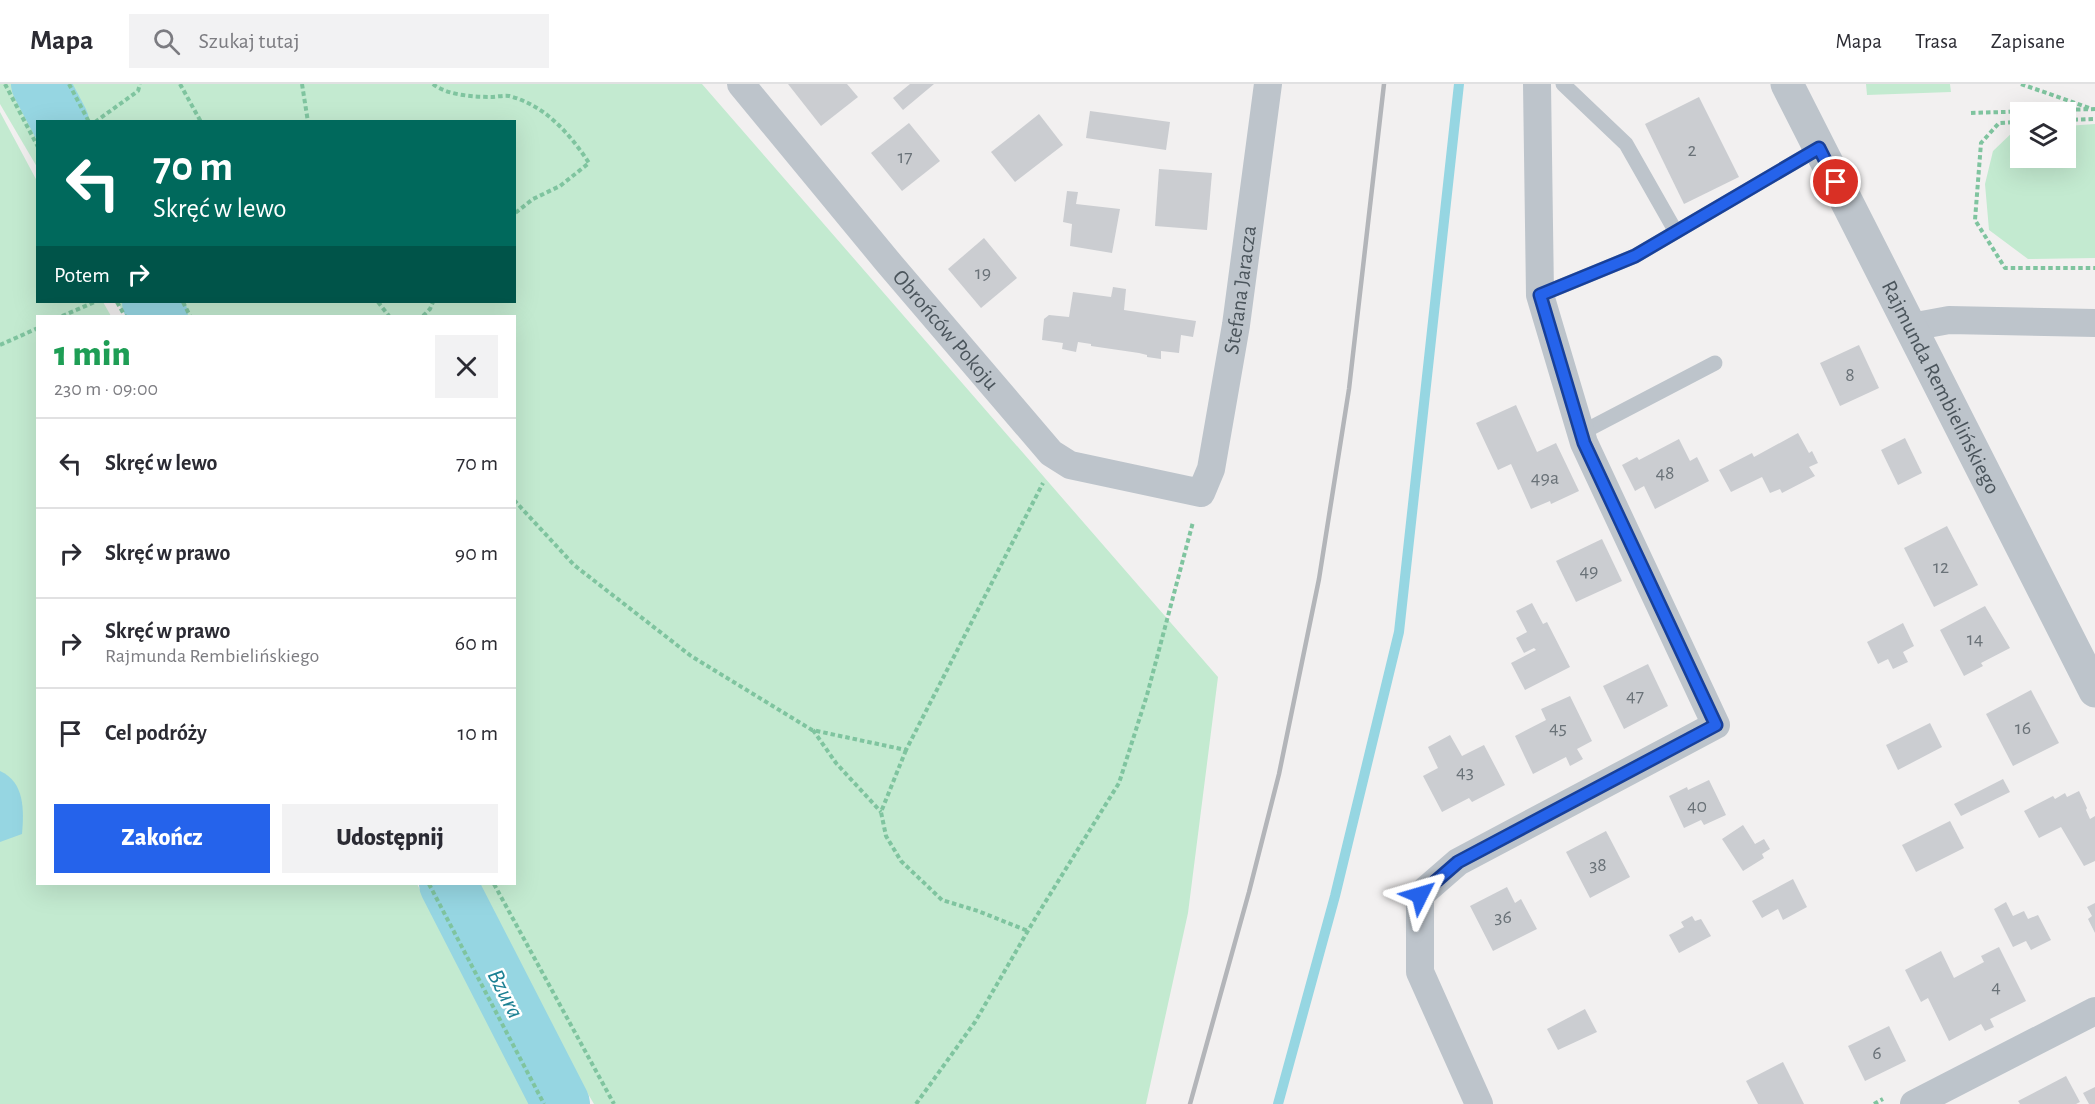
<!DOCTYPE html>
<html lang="pl">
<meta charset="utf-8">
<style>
:root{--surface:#fff;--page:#f2f2f3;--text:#2b2b33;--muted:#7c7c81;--line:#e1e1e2;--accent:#2563eb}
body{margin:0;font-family:"Alegreya Sans",sans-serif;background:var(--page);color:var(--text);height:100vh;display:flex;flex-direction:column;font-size:22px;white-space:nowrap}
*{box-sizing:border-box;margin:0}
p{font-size:20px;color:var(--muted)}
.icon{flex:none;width:33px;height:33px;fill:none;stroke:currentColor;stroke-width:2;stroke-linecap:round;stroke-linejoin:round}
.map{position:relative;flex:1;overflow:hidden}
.side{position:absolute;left:36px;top:231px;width:480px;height:570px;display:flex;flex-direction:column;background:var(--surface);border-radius:0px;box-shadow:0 6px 24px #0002}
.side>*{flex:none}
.hud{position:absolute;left:36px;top:36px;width:480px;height:183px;border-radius:0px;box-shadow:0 6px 24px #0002;background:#00695c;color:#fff;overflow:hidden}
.fabs{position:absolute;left:2010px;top:18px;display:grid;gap:12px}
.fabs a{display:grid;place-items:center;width:66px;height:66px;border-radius:0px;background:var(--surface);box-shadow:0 6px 24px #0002;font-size:30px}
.pin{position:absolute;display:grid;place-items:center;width:51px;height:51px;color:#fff;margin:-26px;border:3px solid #fff;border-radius:50%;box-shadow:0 2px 6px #0007}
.me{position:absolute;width:66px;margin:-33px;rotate:50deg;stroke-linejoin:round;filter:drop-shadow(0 0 4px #0008)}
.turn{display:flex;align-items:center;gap:21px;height:126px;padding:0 18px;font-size:27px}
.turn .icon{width:78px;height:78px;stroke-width:2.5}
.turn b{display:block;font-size:42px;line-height:51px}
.then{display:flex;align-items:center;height:57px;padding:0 18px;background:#0003;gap:12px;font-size:22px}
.round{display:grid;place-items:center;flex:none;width:63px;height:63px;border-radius:0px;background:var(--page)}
.head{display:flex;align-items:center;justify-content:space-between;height:102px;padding:0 18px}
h1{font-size:36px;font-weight:800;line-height:45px;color:#1e9e55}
.button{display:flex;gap:12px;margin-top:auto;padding:12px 18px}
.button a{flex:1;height:69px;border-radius:0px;background:var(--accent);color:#fff;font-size:24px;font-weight:800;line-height:69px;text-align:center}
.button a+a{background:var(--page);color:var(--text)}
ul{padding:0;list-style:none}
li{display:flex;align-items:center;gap:18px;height:90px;padding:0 18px;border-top:2px solid var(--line)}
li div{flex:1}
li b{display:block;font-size:22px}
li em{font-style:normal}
header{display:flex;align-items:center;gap:36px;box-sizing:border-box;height:84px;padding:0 30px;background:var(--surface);border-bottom:2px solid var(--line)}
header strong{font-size:28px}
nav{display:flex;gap:33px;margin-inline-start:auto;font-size:21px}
.search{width:420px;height:54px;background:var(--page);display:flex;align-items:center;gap:15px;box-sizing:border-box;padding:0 21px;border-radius:0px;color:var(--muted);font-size:22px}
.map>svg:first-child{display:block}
</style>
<header>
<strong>Mapa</strong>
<div class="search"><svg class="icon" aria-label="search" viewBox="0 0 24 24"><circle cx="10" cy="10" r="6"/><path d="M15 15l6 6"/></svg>Szukaj tutaj</div>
<nav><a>Mapa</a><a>Trasa</a><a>Zapisane</a></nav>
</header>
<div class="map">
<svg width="2095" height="1020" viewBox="0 0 2095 1020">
<rect width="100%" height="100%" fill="#f2f0f0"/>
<g fill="#c3ead0">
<polygon points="0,0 702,0 1218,593 1188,829 1146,1020 594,1020 463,800 514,800 514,232 126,232 117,218 514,218 514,38 38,38 37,83 0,20"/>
<polygon points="1866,0 1950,0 1951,8 1867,11"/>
<polygon points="0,28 37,97 38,218 103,218 111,232 38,232 38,800 417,800 537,1020 0,1020"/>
<polygon points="2095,40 2095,174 2028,175 1989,146 1985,100 1993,67 2017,44 2020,44 2020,74 2066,74 2066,42"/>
</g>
<path fill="#96d6e2" d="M 0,687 C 25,698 24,727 22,750 L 0,758 Z"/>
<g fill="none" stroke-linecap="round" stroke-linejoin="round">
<polyline stroke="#96d6e2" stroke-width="10" points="1278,1020 1335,812 1399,548 1459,0"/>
<g stroke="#96d6e2" stroke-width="58">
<polyline points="40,0 60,38"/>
<polyline points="151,218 159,232"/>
<polyline points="448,800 561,1020"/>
</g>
</g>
<g fill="#cbcdd1">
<polygon points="788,0 847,0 858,13 821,42"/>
<polygon points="910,0 934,0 903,26 893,14"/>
<polygon points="1699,13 1739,93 1684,120 1645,40"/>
<polygon points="1090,27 1170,38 1166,66 1086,54"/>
<polygon points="1039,30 1063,61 1015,98 991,68"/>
<polygon points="909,39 940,77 902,107 871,69"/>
<polygon points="1159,85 1212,89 1207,146 1155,142"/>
<polygon points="1067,107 1078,108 1076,120 1120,125 1112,169 1070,162 1072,140 1063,138"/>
<polygon points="984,154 1017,194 981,224 948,185"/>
<polygon points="1113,203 1126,205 1124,226 1196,237 1193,253 1181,251 1179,269 1161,267 1161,275 1147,273 1147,271 1139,269 1091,262 1091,260 1078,258 1076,268 1062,265 1063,259 1042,256 1044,235 1049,231 1069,233 1073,208 1111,213"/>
<polygon points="1859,261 1879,304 1840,322 1820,279"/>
<polygon points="1516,321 1537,368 1556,359 1579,407 1551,420 1550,417 1531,425 1511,380 1498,386 1476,339"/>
<polygon points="1798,349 1809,369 1812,367 1818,379 1809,383 1815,392 1782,409 1780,405 1770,409 1762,393 1731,408 1719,386 1752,369 1754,373"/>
<polygon points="1905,354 1922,389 1898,401 1881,366"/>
<polygon points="1679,355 1690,377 1697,373 1709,397 1655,425 1644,402 1635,407 1622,381 1637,373 1639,376"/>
<polygon points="1947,442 1978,501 1934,523 1904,464"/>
<polygon points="1602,455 1622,497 1576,518 1556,477"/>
<polygon points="1532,519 1543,540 1547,538 1570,583 1525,606 1511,579 1536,566 1534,564 1524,569 1516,554 1527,548 1516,527"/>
<polygon points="1985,522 2010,564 1981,579 1983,582 1964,592 1940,546"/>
<polygon points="1903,539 1914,562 1903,568 1908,578 1893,585 1888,575 1878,580 1867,558"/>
<polygon points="1648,580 1668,622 1624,645 1603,602"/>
<polygon points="2031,606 2059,659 2013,682 1986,630"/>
<polygon points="1570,612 1592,657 1577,665 1583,675 1570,682 1566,673 1533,690 1515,652 1546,636 1541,625"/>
<polygon points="1930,639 1942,663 1898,686 1886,661"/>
<polygon points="1450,651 1462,672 1484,661 1505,701 1472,718 1469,714 1442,728 1423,692 1438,684 1428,663"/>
<polygon points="2003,695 2010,708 1961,732 1954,720"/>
<polygon points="1709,696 1726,731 1704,741 1701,736 1684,744 1669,712 1687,703 1688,706"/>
<polygon points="2079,707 2087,724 2086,726 2090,735 2095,732 2095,777 2084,782 2061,743 2039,754 2024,727 2053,712 2055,715 2065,709 2067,713"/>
<polygon points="1950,737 1964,764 1916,788 1902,761"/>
<polygon points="1743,741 1755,760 1764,755 1770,765 1762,770 1764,774 1743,787 1722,755"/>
<polygon points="1606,747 1630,793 1590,814 1566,768"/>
<polygon points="1793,795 1807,823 1783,836 1778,825 1762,834 1752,817"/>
<polygon points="1507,803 1515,819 1521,815 1537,845 1493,867 1470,822"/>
<polygon points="2006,818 2013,832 2024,827 2028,835 2038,831 2051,856 2031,866 2026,857 2013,863 1994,825"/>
<polygon points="2095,819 2095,849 2088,835 2092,832 2087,823"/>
<polygon points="1692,832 1695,837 1701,835 1711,852 1679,869 1669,851 1684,843 1681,838"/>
<polygon points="1999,863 2026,917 1990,935 1994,943 1985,947 1981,940 1949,957 1928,914 1921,918 1905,886 1941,867 1954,894 1984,878 1981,872"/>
<polygon points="1585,925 1597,948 1558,966 1547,945"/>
<polygon points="1889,942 1906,977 1865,997 1848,962"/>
<polygon points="1783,978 1804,1020 1758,1020 1746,997"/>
<polygon points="2066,992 2080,1018 2076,1020 2020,1020 2018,1017"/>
<polygon points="2095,1003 2095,1020 2089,1020 2083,1009"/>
</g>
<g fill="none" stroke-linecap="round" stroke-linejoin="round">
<g stroke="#7fc49f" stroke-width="4" stroke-dasharray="4.5 3" stroke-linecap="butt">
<polyline points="5,0 38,63"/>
<polyline points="69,0 89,38"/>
<polyline points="180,0 201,38"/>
<polyline points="302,0 308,38"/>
<path d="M 433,0 C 446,11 474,13 491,13 C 497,13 504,11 509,12 C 545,21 570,50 589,79 L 560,102 L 533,115 L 514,130"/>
<polyline points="2021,0 2089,24"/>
<polyline points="1971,29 2095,25"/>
<polyline points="2066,36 2095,35"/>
<polyline points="95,38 138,7 140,0"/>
<polyline points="2020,38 1999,39 1981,59 1975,136 2005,184 2095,184"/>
<polyline points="117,218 125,232"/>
<polyline points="183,218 190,232"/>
<polyline points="378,218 389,232"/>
<polyline points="62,232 95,218"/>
<polyline points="423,232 430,225 433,218"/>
<polyline points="0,261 38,244"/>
<polyline points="514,416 574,481 691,572 812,646 906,666 1043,399"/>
<polyline points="813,646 836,679 881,728"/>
<polyline points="906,666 881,728 886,752 901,777 942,816 978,827 1028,847"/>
<polyline points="429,800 544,1020"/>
<polyline points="494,800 614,1020"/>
<polyline points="916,1020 975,938 1036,833 1119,699 1147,611 1193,438"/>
<polyline points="1874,1020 1883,1015"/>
</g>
<g stroke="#bdc4cb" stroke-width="15">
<polyline points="1563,0 1626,60 1676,148"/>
<polyline points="1540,211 1635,172 1819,64"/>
<polyline points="1581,349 1715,279"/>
</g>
<g stroke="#bdc4cb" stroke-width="28">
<path id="s1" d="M 741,0 L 887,177 L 1051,369 L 1070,381 L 1201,409 L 1211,385 L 1236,241 L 1268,0"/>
<polyline points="1911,243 1949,236 2095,239"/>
<polyline points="1479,1020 1420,888 1420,811 1458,778 1716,641 1584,359 1540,211 1537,0"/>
<polyline points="1914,1020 2095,927"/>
</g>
<path stroke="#bdc4cb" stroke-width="33" id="s2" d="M 1787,0 L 2095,607"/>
<polyline stroke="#b3b5b9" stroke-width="4.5" points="1190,1020 1249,808 1279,690 1319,495 1349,305 1384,0"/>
</g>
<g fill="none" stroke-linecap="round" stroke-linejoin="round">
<defs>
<polyline id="route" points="1420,811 1458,778 1716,641 1584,359 1540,211 1635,172 1819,64 1836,98"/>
</defs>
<use href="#route" stroke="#184099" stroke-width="15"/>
<use href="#route" stroke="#2563eb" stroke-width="10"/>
</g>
<g text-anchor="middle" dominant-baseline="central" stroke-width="5" stroke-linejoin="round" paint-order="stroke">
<g font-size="20" fill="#6a7278">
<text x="1692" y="66">2</text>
<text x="905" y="73">17</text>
<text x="983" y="189">19</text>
<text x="1850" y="291">8</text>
<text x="1665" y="389">48</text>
<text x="1545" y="394">49a</text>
<text x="1941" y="483">12</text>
<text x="1589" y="487">49</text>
<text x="1975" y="555">14</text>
<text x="1635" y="612">47</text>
<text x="1558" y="644">45</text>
<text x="2023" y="644">16</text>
<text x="1465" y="688">43</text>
<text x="1697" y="722">40</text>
<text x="1598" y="781">38</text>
<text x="1503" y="833">36</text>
<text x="1996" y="903">4</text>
<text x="1877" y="969">6</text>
</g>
<g font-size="22" fill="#4a545b" stroke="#fff">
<text stroke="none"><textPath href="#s1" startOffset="846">Stefana Jaracza</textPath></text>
<text stroke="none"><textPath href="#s1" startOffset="320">Obrońców Pokoju</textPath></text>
<text stroke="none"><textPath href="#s2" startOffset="340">Rajmunda Rembielińskiego</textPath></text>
</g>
<g font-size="24" font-style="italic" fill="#1c8093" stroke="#fff">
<text transform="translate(505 910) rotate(63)">Bzura</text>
</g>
</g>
</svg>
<div class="fabs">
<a><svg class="icon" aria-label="layers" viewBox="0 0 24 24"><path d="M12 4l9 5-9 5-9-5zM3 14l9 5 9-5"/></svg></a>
</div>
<div class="pin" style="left:1836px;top:98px;background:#d93025"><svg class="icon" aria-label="arrive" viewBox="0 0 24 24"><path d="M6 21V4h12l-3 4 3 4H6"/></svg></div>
<svg class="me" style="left:1420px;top:811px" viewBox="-20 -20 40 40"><path d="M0-17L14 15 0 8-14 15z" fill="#2563eb" stroke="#fff" stroke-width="4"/></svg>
<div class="hud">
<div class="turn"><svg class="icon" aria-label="left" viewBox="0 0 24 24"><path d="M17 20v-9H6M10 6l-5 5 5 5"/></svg><div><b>70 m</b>Skręć w lewo</div></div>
<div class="then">Potem<svg class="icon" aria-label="right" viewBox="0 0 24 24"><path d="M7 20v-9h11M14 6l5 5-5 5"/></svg></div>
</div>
<section class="side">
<div class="head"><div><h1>1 min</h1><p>230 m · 09:00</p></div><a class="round"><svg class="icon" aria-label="close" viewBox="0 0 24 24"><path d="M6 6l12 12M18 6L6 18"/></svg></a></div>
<ul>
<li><svg class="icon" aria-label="left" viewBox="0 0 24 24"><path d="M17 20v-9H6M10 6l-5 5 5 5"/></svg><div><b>Skręć w lewo</b></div><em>70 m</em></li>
<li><svg class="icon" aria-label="right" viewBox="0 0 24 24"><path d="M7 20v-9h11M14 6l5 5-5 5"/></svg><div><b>Skręć w prawo</b></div><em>90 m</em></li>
<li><svg class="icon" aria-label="right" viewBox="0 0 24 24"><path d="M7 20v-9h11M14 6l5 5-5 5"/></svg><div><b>Skręć w prawo</b><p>Rajmunda Rembielińskiego</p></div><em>60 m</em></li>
<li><svg class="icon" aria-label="arrive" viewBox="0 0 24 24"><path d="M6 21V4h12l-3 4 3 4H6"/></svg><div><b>Cel podróży</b></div><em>10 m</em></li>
</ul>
<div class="button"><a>Zakończ</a><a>Udostępnij</a></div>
</section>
</div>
